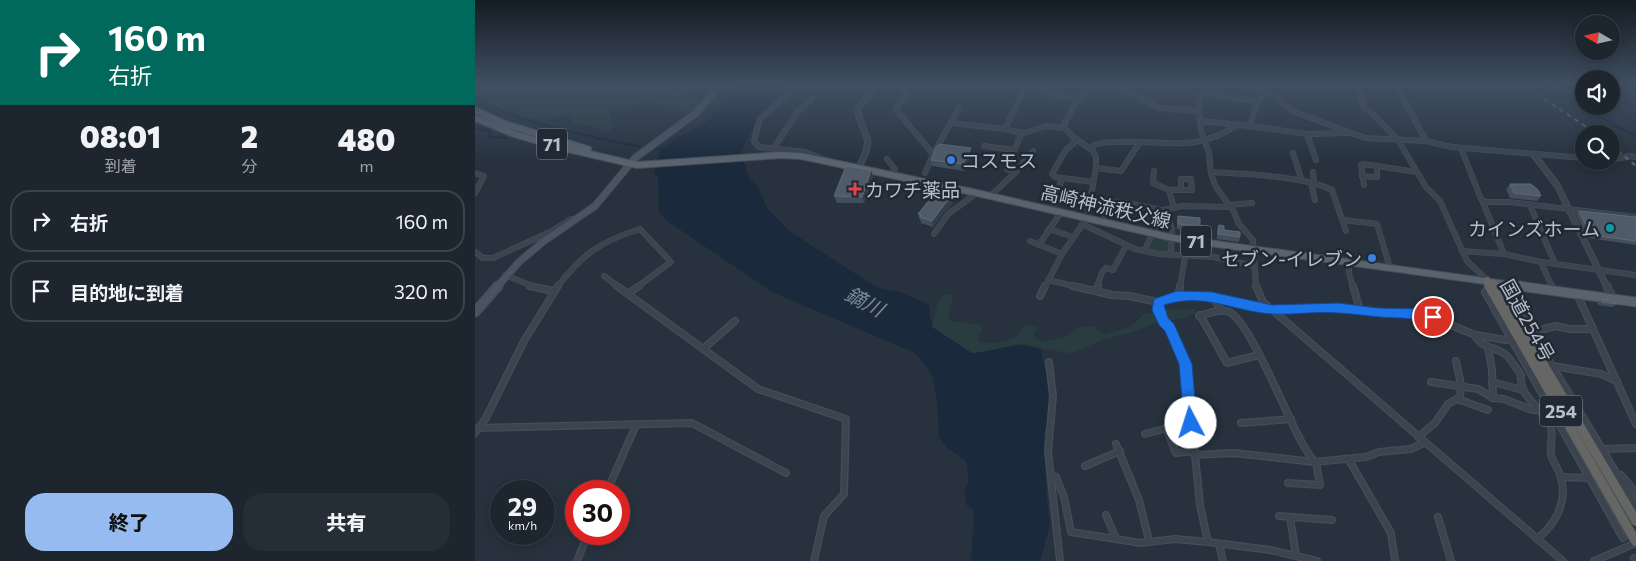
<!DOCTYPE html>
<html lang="ja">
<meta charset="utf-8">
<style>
:root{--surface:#1d262e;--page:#252e36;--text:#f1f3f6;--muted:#a0a5aa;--line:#3b434a;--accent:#95bbf1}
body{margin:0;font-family:Commissioner,"Noto Sans JP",sans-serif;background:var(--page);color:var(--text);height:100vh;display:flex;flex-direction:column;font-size:19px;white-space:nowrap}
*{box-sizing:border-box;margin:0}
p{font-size:16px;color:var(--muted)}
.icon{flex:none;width:28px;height:28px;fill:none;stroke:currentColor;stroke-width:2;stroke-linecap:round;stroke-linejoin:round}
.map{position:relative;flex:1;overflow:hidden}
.panel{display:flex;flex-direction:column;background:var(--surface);width:475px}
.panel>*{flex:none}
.guide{background:#00695c;color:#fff;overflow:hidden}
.needle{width:32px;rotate:279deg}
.buttons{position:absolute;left:1100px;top:15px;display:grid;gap:10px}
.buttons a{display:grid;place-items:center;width:45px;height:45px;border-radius:50%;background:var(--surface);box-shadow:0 2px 12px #0003,0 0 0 1px var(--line);font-size:25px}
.speed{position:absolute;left:15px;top:480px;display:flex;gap:10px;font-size:25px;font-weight:700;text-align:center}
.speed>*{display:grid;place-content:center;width:65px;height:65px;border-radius:50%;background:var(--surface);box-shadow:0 2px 12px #0003,0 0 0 1px var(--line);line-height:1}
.speed small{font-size:12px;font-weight:400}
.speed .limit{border:8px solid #d22;background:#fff;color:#111}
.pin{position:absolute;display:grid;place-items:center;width:42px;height:42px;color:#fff;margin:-21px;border:2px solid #fff;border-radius:50%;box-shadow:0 1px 5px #0007}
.me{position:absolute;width:55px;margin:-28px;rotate:355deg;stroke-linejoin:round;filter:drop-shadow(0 0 4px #0008)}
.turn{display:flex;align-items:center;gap:18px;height:105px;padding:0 25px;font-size:22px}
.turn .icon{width:65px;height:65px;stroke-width:2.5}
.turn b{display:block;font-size:35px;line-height:42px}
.eta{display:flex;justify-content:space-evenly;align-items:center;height:85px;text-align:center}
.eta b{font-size:30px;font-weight:800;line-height:35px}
.primary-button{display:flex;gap:10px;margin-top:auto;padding:10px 25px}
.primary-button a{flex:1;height:58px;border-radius:20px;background:var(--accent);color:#111;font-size:20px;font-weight:800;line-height:58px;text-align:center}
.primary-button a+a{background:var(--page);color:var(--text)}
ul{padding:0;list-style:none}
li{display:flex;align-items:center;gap:15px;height:62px;margin:0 10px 8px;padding:0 15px;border:2px solid var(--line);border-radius:20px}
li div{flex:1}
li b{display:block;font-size:19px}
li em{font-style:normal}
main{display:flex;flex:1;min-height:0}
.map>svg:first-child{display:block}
</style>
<main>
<section class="panel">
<div class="guide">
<div class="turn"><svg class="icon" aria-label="right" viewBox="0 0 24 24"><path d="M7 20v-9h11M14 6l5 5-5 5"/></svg><div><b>160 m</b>右折</div></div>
</div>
<div class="eta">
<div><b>08:01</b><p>到着</p></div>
<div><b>2</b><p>分</p></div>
<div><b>480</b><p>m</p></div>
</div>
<ul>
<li><svg class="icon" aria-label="right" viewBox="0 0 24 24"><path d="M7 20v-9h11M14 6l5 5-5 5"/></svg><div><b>右折</b></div><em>160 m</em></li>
<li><svg class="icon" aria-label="arrive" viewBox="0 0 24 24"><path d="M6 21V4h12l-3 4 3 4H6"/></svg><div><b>目的地に到着</b></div><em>320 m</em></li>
</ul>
<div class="primary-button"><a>終了</a><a>共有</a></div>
</section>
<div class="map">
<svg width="1161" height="561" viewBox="0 0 1161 561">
<rect width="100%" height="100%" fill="#27323e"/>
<g fill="#293d40">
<path d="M 0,84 L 59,84 L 61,86 L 189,84 L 200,89 L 215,84 L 217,96 L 225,100 L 222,106 L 214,112 L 205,111 L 174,101 L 134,112 L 138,130 L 128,133 L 119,126 L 96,124 L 97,116 L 88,115 L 68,121 L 43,116 L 43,106 C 18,115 20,108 0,95 Z"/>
<polygon points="677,236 696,240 694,254 671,249"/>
<path d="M 470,294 L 478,295 L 473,318 L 475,321 L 503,324 L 508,328 L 502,340 C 511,346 534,343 543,335 C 545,333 547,327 549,325 L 563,327 L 558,336 L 566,342 L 591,337 L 605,327 L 618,326 L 629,335 L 657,326 L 668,314 L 694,309 L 719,309 L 720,313 L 706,319 L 685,321 L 658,332 L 627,340 L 600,352 L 593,353 L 545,344 L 530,349 L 497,354 L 457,327 L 463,302 Z"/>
</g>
<path fill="#1b293c" d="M 265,84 L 319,84 L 282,117 L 266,153 L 274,178 L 283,187 L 292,208 L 313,230 L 401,287 L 428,293 L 454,305 L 457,327 L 497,353 C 521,352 544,338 566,350 L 575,394 L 575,411 L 569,434 L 571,488 L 575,525 L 565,561 L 496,561 L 499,516 L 498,509 L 492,506 L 489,493 L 494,480 L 491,461 L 471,447 L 464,437 L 462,401 L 457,375 L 440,353 L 299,293 L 192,221 L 184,213 L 183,176 L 179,174 L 185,150 L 202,138 L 233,121 Z"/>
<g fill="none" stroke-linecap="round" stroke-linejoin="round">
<g stroke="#1b293c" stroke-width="2">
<polyline points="1070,84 1142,127 1161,135"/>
<path d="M 0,97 C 29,115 61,123 93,131 C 117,137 141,143 165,146"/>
<polyline points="0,129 13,130 15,137 32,138"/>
<polyline points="180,148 187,149"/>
</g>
<defs>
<g id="minor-far1">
<polyline points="324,84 285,119 279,141 284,147 330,152 348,159"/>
<polyline points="416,84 429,88 431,94 421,108 422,111 458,154 450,173"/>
<polyline points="611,84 655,92 684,108 724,111"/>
<polyline points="731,84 724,100 724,111 726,131 734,153 736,174 741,187 759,212 764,224 778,240 781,287"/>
<polyline points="772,84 798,94 817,111 890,138 951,141 977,147 1109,158"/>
<polyline points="881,84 887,96 886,100 889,108 897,113 923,140 951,187 965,201 992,261 1012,280"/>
<polyline points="920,84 951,141"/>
<polyline points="1160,84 1161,86"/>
<polyline points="549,85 571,91 570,93 603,99"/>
<polyline points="728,91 750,97 784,101"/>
<polyline points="792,92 798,84"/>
<polyline points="725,121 775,126 781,106 790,91"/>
<polyline points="476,123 530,129 547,133"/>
<polyline points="775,126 832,134 874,133"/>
<polyline points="530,129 546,96 549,84"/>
<polyline points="832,134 841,160"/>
<polyline points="602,140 590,151 577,174 580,177 618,182"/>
<polyline points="509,146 539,150"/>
<path d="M 615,147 C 624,142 634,142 645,142 C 691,140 720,153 762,125"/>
<polyline points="299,148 323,111 337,99"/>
<polyline points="986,148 1006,199 1010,202 1034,202 1161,217"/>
<polyline points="461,149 484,108"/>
<polyline points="818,153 827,181"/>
<polyline points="412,159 420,169 418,175"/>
<polyline points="1136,160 1155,156 1161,157"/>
<polyline points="621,168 646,171 665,142"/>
<polyline points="679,171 678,183 694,190"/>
<path d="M 736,172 C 769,174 829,176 857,190 L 871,231"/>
<polyline points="838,172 839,183"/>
<polyline points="0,173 9,176 0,193"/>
<polyline points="540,173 558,151"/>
<polyline points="887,176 902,177 902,166"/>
<polygon points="706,179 716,179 717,190 706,190"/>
<polyline points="836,183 840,200"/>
<polyline points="889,185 886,165 888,164 942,172"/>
<polyline points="515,196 540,173 532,169 546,134 571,126 589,128"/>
<polyline points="615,199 652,203 691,211 697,229 696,255"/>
<polyline points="1007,200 1029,254"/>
<polyline points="755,205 777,203"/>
<polyline points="1055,205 1080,264"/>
<polyline points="699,208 694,190 706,190"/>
<polyline points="577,210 587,178"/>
<polyline points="868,220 902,224 915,268"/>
<polyline points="626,222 634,201"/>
<polyline points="607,224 660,249 684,254 739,257 779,266"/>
<polyline points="574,229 598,237"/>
<polyline points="459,234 473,214 502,193"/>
<polyline points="555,241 587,254"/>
<polyline points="564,245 586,212"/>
<polyline points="669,251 689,210 707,206 756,207"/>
<polyline points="987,251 1029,254 1066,262 1161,275"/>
<polyline points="0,252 8,258 18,258 77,231 96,219"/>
<polyline points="1066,262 1077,287"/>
<polyline points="874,263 874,273 878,287"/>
<polyline points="30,275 60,287"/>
<polyline points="129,276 144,287"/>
<polyline points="573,280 603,287"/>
<path d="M 82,287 C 108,254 124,242 165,229 L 196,262 L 162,287"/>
<polyline points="570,287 587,254 612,218 621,168 621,157 618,151 597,136 588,126 603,99 617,84"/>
<polyline points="622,287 627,272 631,268 638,270 651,246"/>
<polyline points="705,287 710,257"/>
</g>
<g id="minor">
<polyline points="55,286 78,291"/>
<polyline points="142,286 283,389 371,419 369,494 349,516 339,561"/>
<polyline points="598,286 637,295 654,296 683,302 703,296 737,297 797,309 863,308 903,313 949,314 1000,335 1031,340 1045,339"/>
<polyline points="781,286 788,302 1088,561"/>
<polyline points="878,286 885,310"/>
<polyline points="1076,286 1078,290"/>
<polyline points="621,291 623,286"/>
<polyline points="1010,292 1148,538"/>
<polyline points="154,293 164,286"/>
<polyline points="1102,294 1161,424"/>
<polyline points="1035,295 1161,506"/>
<polyline points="565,296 570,286"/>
<polyline points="703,296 705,286"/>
<polyline points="737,297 746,310"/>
<polyline points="683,302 683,310 688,322 695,328 711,364 725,505 733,542"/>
<polyline points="725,315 752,363 784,355"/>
<path d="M 724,316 C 733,314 745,308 754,312 C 774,320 812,416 825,439 C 829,447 834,454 839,462"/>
<polyline points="1057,332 1081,326 1094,329 1118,329"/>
<path d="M 1000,335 C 1006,349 1020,346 1031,355 C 1037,360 1041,368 1046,375 C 1043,398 1071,410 1076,427 C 1078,435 1075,445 1076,454 C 1077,461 1083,468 1085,475 C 1094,500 1081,524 1062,539"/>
<polyline points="1013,348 1017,369 1018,398"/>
<polyline points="228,349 260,321"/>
<polyline points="574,362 578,396 573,451 585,561"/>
<polyline points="1078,366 1126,374 1142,381"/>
<polyline points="956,382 1003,389 1018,398 1029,399 1057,410 1063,410"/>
<polyline points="1017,382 1048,390"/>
<polyline points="982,399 1013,410"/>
<polyline points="766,423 816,419"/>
<polyline points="2,428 217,423 311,473"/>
<polyline points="691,428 701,453 720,451"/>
<polyline points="0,433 11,418 49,341 83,286"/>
<polyline points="670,434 715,422"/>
<polyline points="943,437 960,423 973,404 985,397 986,385 981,361"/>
<polyline points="641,444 664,500 674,541"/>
<polyline points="1127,449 1161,448"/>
<polyline points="720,455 759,453 839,462 891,457 904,452 936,449 949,443"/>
<polyline points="874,460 916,533 920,561"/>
<polyline points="610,466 645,451"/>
<polyline points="577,475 581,477 589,497 596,532 666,543 700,539 733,542 795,550 842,561"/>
<polyline points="1142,476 1146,475 1161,493"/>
<polyline points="1086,477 1114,478"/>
<polyline points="813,483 845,485 841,462"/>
<polyline points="132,491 161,425"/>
<polyline points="631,515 641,539"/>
<polyline points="804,516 857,520"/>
<polyline points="815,517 821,556"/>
<polyline points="963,517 976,561"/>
<polyline points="744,544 748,561"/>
<polyline points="1159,558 1161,560"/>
<polyline points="102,561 113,534"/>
<polyline points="1119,561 1161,543"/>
</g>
<g id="tertiary-far1">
<polyline points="1059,155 1082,185 1132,287"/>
<polyline points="384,167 391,152 393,141 383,114 384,107 402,84"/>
</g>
<polyline id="tertiary" points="1132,286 1138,299"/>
<polyline id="secondary-far1" points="22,287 44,262 69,241 120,206 160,158 221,113 246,84"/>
<polyline id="secondary" points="0,312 23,286"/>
<g id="primary-far1">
<polyline points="0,110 30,124 113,149"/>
<polyline points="0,118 39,134 80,146 162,165 306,155 326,156 502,193 698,238 1053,287"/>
</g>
<polyline id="primary" points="1044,286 1161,302"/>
<g id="trunk-far1">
<polyline points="1012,280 1015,287"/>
<polyline points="1016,283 1020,287"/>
</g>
<g id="trunk">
<polyline points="1014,286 1161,542"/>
<polyline points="1019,286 1051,335 1161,521"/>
</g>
</defs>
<use href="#minor-far1" stroke="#454d58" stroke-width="6"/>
<use href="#minor" stroke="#454d58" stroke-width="8"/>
<use href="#tertiary-far1" stroke="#454d58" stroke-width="7"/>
<use href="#tertiary" stroke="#454d58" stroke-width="9"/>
<use href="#secondary-far1" stroke="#454d58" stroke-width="8"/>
<use href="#secondary" stroke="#454d58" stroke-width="11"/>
<use href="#primary-far1" stroke="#454d58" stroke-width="8"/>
<use href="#primary" stroke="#454d58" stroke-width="11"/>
<use href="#trunk-far1" stroke="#464f59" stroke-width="8"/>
<use href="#trunk" stroke="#464f59" stroke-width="11"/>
<use href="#minor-far1" stroke="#3b444f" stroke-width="4.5"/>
<use href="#minor" stroke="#3b444f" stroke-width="5.5"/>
<use href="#tertiary-far1" stroke="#3b444f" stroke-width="5"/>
<use href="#tertiary" stroke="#3b444f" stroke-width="7"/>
<use href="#secondary-far1" stroke="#4a5361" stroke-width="6"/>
<use href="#secondary" stroke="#4a5361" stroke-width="8"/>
<use href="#primary-far1" stroke="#59636e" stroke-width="6"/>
<use href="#primary" stroke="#59636e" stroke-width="9"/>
<use href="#trunk-far1" stroke="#666664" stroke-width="6"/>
<use href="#trunk" stroke="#666664" stroke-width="9"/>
<g stroke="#5e6875" stroke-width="2" stroke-dasharray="4.5 4.5" stroke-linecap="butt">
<polyline points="1047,84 1122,134"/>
<polyline points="1136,145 1161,166"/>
</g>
</g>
<g fill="#434e5c">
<polygon points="496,154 489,171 457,166 456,160"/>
<polygon points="396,170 398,176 389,203 362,203 359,196"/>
<polygon points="1035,184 1066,196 1062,201 1035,198 1031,189"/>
<polygon points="477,196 478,203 470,211 458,227 446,223 446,221 445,220 443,214"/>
<polygon points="1104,211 1161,217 1161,245 1113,238 1101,214"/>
<polygon points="703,216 725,226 723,231 702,229 702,221"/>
<polygon points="744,225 749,230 765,237 764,242 742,239 742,230"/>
<polygon points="1126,300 1142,304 1138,307 1123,305 1122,303"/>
</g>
<g fill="#323e4b">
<polygon points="496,148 496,154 489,171 488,164"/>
<polygon points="396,170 398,176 389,203 387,197"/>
<polygon points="477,196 478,203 470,211 458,227 457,221 469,205"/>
</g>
<g fill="#4f5b68" stroke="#606a77">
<polygon points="464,144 496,148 488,164 456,160 461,147"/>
<polygon points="371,166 396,170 387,197 359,196"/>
<polygon points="1035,184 1056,184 1063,190 1066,196 1039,193"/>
<polygon points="460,193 477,196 469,205 457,221 445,217 446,214 443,214"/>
<polygon points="1104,211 1161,217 1161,241 1116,235"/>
<polygon points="703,216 725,218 725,226 703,224"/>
<polygon points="744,225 749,226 749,230 765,232 765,237 743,234"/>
<polygon points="1126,300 1141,302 1142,304 1127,302"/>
</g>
<linearGradient id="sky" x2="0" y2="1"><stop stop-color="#151c22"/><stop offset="0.52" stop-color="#414f63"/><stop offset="1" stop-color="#414f63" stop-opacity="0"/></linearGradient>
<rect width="1161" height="163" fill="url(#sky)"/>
<path fill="#1a73e8" stroke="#114b97" d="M 702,291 L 737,292 L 797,305 L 863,303 L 903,308 L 949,309 L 963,313 L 964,317 L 963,320 C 957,322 933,318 925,318 C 904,318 884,314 864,313 C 842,311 820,315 798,314 C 760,312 730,292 689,305 L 693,318 L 699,324 L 717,364 L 722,423 L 720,428 L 716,430 L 711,428 L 709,423 L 704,364 L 690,331 L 684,325 L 677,310 L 679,299 Z"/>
<g fill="#3f7fe0" stroke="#202934" stroke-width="2">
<circle cx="476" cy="160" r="5"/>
<circle cx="897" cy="258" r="5"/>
</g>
<path fill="#e0444e" stroke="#202934" stroke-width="2" d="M377.5 181.5h5v5h5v5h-5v5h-5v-5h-5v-5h5z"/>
<circle fill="#0f9aa8" stroke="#202934" stroke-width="2" cx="1135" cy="228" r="5"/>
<g text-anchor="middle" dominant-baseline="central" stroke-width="5" stroke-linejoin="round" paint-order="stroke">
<g fill="#202934" stroke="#8a929c" stroke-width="1">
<rect x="62" y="128.5" width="30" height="31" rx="4"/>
<rect x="706" y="225.5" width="30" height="31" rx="4"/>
<rect x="1065" y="395.5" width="42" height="31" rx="4"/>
</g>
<g font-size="18" font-weight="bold" fill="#b8bfc9">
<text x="77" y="144">71</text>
<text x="721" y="241">71</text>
<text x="1086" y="411">254</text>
</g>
<g font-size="19" fill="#b8bfc9" stroke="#202934" text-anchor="start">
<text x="486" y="160">コスモス</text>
<text x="390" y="189">カワチ薬品</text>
<text x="1125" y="228" text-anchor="end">カインズホーム</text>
<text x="887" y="258" text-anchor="end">セブン-イレブン</text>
</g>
<g font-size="19" fill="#b8bfc9" stroke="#202934">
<text transform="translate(631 206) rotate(13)">高崎神流秩父線</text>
<text transform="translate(1053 320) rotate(61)">国道254号</text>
</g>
<g font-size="20" font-style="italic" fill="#748aa5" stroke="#202934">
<text transform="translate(390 301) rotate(28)">鏑川</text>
</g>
</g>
</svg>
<div class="buttons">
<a><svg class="needle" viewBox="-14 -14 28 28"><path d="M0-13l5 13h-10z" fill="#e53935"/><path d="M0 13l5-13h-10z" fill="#a0a5aa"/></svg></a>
<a><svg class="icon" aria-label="sound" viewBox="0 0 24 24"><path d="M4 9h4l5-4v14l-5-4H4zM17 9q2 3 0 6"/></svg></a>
<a><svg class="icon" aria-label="search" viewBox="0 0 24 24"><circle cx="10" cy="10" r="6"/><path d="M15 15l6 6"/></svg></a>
</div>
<div class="speed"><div>29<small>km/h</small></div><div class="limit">30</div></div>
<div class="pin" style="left:958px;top:317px;background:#d93025"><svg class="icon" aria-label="arrive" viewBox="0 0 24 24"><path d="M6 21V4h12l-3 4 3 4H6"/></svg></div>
<svg class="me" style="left:716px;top:423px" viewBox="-20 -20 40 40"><circle r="19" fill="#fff"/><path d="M0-13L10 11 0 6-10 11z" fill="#1a73e8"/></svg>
</div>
</main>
